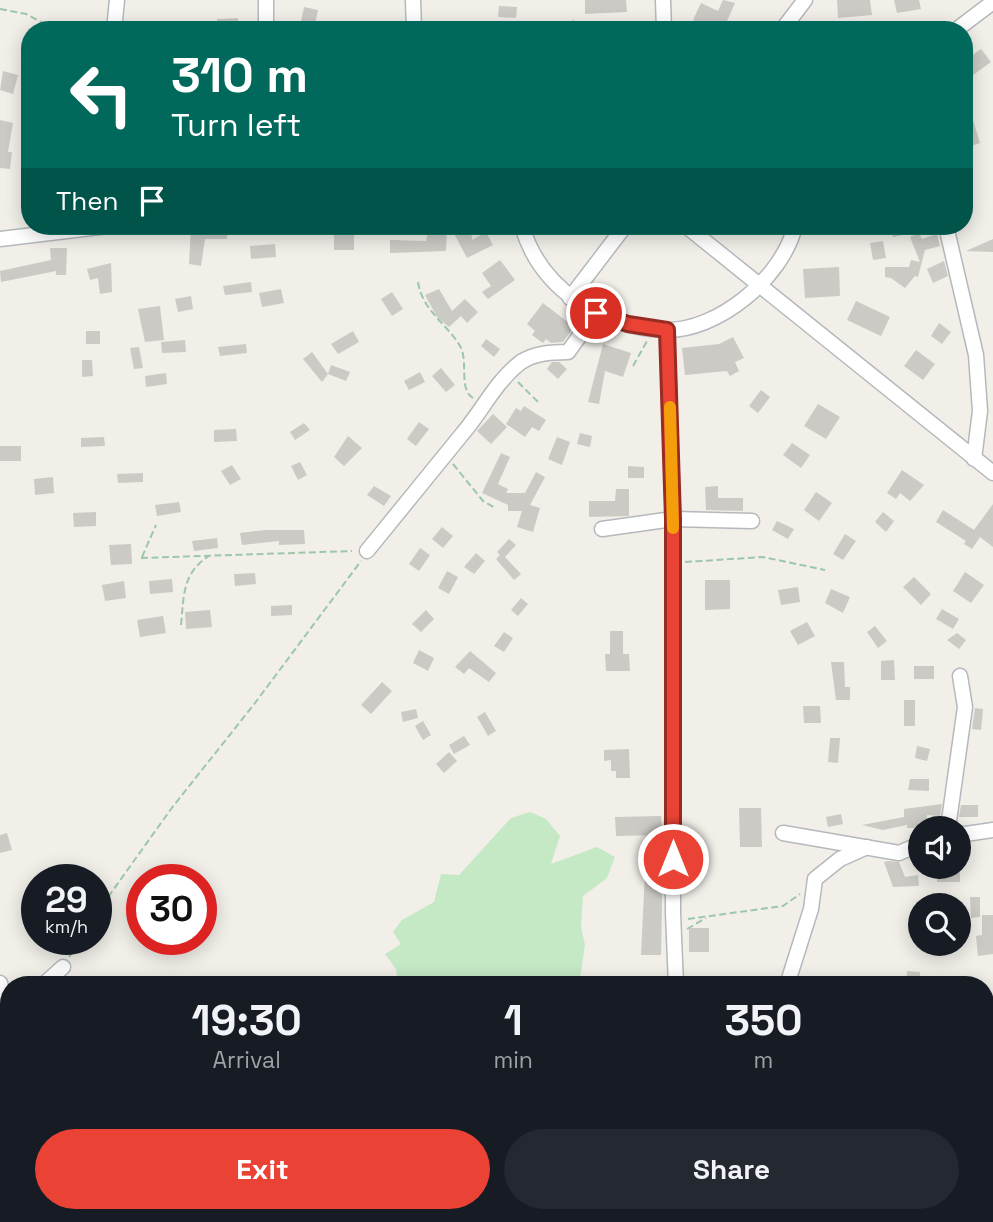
<!DOCTYPE html>
<style>
:root{--surface:#171b24;--page:#242831;--text:#f1f3f6;--muted:#9ea1a6;--accent:#ea4335}
body{margin:0;font-family:"Space Grotesk",sans-serif;background:var(--page);color:var(--text);height:100vh;display:flex;flex-direction:column;font-size:26px;white-space:nowrap}
*{box-sizing:border-box;margin:0}
p{font-size:23px;color:var(--muted)}
.icon{flex:none;width:38px;height:38px;fill:none;stroke:currentColor;stroke-width:2;stroke-linecap:round;stroke-linejoin:round}
.map{position:relative;flex:1;overflow:hidden}
.drawer{position:absolute;left:0px;top:976px;width:994px;height:247px;display:flex;flex-direction:column;background:var(--surface);border-radius:28px 28px 0 0;box-shadow:0 4px 18px #0003}
.drawer>*{flex:none}
.hud{position:absolute;left:21px;top:21px;width:952px;height:214px;border-radius:28px;box-shadow:0 4px 18px #0003;background:#00695c;color:#fff;overflow:hidden}
.fabs{position:absolute;left:908px;top:816px;display:grid;gap:14px}
.fabs a{display:grid;place-items:center;width:63px;height:63px;border-radius:50%;background:var(--surface);box-shadow:0 4px 18px #0003;font-size:35px}
.speed{position:absolute;left:21px;top:864px;display:flex;gap:14px;font-size:35px;font-weight:700;text-align:center}
.speed>*{display:grid;place-content:center;width:91px;height:91px;border-radius:50%;background:var(--surface);box-shadow:0 4px 18px #0003;line-height:1}
.speed small{font-size:18px;font-weight:400}
.speed .limit{border:10px solid #d22;background:#fff;color:#111}
.pin{position:absolute;display:grid;place-items:center;width:60px;height:60px;color:#fff;margin:-30px;border:4px solid #fff;border-radius:50%;box-shadow:0 2px 7px #0007}
.me{position:absolute;width:77px;margin:-38px;rotate:0deg;stroke-linejoin:round;filter:drop-shadow(0 0 5px #0008)}
.turn{display:flex;align-items:center;gap:24px;height:147px;padding:0 35px;font-size:32px}
.turn .icon{width:91px;height:91px;stroke-width:2.5}
.turn b{display:block;font-size:49px;line-height:60px}
.then{display:flex;align-items:center;height:66px;padding:0 35px;background:#0003;gap:14px;font-size:26px}
.eta{display:flex;justify-content:space-evenly;align-items:center;height:119px;text-align:center}
.eta b{font-size:42px;font-weight:700;line-height:49px}
.button{display:flex;gap:14px;margin-top:auto;padding:14px 35px}
.button a{flex:1;height:80px;border-radius:42px;background:var(--accent);color:#fff;font-size:28px;font-weight:700;line-height:80px;text-align:center}
.button a+a{background:var(--page);color:var(--text)}
.map>svg:first-child{display:block}
</style>
<div class="map">
<svg width="993" height="1222" viewBox="0 0 993 1222">
<rect width="100%" height="100%" fill="#f1efe8"/>
<polygon fill="#c5e8c5" points="530,812 546,819 560,836 551,864 597,847 615,857 607,878 583,896 581,927 585,945 579,985 398,985 396,969 385,954 401,944 393,932 402,920 434,902 441,874 459,875 511,818"/>
<g fill="#cccac5">
<polygon points="585,0 626,0 627,12 585,14"/>
<polygon points="723,0 735,3 723,30 693,20 701,3 718,11"/>
<polygon points="837,0 870,0 872,15 838,18"/>
<polygon points="894,0 919,0 921,9 897,13"/>
<polygon points="499,6 517,7 516,18 498,17"/>
<polygon points="304,7 318,10 314,29 300,26"/>
<polygon points="238,18 238,30 218,30 217,19"/>
<polygon points="574,20 577,30 550,30 549,27"/>
<polygon points="981,49 991,62 969,78 964,72 964,61"/>
<polygon points="3,71 18,75 13,94 0,90"/>
<polygon points="972,117 980,143 964,148 964,119"/>
<polygon points="0,120 13,123 8,152 12,152 10,169 0,168"/>
<polygon points="191,226 228,226 227,239 205,239 201,266 189,264"/>
<polygon points="429,226 447,226 446,251 390,253 390,240 426,241"/>
<polygon points="450,226 471,226 472,240 486,232 493,245 467,258"/>
<polygon points="901,226 924,226 924,230 893,237 891,228"/>
<polygon points="919,233 922,239 937,234 940,246 925,250 918,277 915,276 905,288 891,278 885,277 885,267 909,267 911,260 920,262 910,237"/>
<rect x="334" y="235" width="20" height="15"/>
<polygon points="993,239 993,252 966,251"/>
<polygon points="883,241 886,258 873,260 870,243"/>
<polygon points="275,244 276,257 251,259 250,246"/>
<polygon points="50,248 67,248 66,275 56,275 56,271 1,282 0,271 51,260"/>
<polygon points="500,260 515,280 488,299 482,292 491,286 482,273"/>
<polygon points="944,261 948,276 933,283 927,269"/>
<polygon points="111,263 112,292 100,294 98,278 90,280 87,269"/>
<polygon points="839,267 840,296 805,298 803,269"/>
<polygon points="251,282 252,292 225,295 223,286"/>
<polygon points="281,289 284,303 262,307 259,293"/>
<polygon points="439,289 452,311 465,299 478,312 467,323 461,316 449,327 437,317 425,295"/>
<polygon points="392,292 403,309 392,316 381,299"/>
<polygon points="191,296 193,309 178,312 175,299"/>
<polygon points="856,301 890,317 881,336 847,320"/>
<polygon points="543,303 574,327 563,342 551,343 546,339 543,343 532,335 535,331 527,324"/>
<polygon points="160,306 164,340 145,342 138,309"/>
<polygon points="939,323 951,332 942,344 931,336"/>
<rect x="86" y="331" width="14" height="13"/>
<polygon points="353,331 359,342 338,354 331,344"/>
<polygon points="733,337 744,358 735,362 739,371 730,376 727,371 685,375 682,348 719,344"/>
<polygon points="486,339 500,349 494,357 481,346"/>
<polygon points="185,340 186,352 162,353 161,342"/>
<polygon points="246,344 247,353 220,356 218,347"/>
<polygon points="603,344 631,353 623,377 605,371 599,404 588,402"/>
<polygon points="139,347 143,368 134,369 130,348"/>
<polygon points="916,350 935,364 923,380 904,366"/>
<polygon points="312,352 328,374 322,382 303,359"/>
<polygon points="82,360 92,360 93,376 82,377"/>
<polygon points="552,362 559,362 567,369 558,379 547,369"/>
<polygon points="331,365 350,372 346,381 328,374"/>
<polygon points="441,368 455,385 446,392 432,376"/>
<polygon points="420,372 425,382 409,390 404,381"/>
<polygon points="166,373 167,384 146,387 145,376"/>
<polygon points="761,390 770,397 758,413 749,406"/>
<polygon points="818,404 840,417 826,439 804,426"/>
<polygon points="524,406 546,420 539,431 532,427 525,437 506,424 516,408 521,411"/>
<polygon points="493,414 507,427 491,444 477,431"/>
<polygon points="419,422 429,429 416,446 407,439"/>
<polygon points="304,423 310,430 295,440 290,432"/>
<polygon points="236,429 237,441 214,442 214,430"/>
<polygon points="580,433 592,436 590,447 577,444"/>
<polygon points="348,436 362,448 344,466 334,457"/>
<polygon points="104,437 105,446 81,447 81,438"/>
<polygon points="557,437 570,442 562,465 548,459"/>
<polygon points="792,443 810,455 801,468 783,455"/>
<rect x="0" y="446" width="21" height="15"/>
<polygon points="501,453 510,457 498,484 508,489 506,493 525,493 536,472 545,477 530,505 540,508 533,532 517,527 522,511 508,511 508,505 482,493"/>
<polygon points="300,462 307,475 298,480 291,466"/>
<polygon points="232,465 241,479 230,485 221,471"/>
<polygon points="628,466 644,467 644,478 628,478"/>
<polygon points="902,470 924,485 910,501 900,493 896,499 887,493"/>
<polygon points="143,473 143,482 118,483 117,474"/>
<polygon points="53,477 54,493 35,495 34,479"/>
<polygon points="374,486 391,496 384,506 367,495"/>
<polygon points="718,486 718,498 743,498 743,511 706,510 705,487"/>
<polygon points="616,489 629,489 629,516 589,517 589,501 615,501"/>
<polygon points="816,492 832,503 819,521 804,510"/>
<polygon points="179,502 181,512 157,516 155,505"/>
<polygon points="993,504 993,547 980,537 972,549 964,544 966,541 936,522 943,510 974,530"/>
<polygon points="96,512 96,526 74,527 73,513"/>
<polygon points="883,512 894,521 886,532 875,522"/>
<polygon points="777,521 794,529 788,539 772,530"/>
<polygon points="442,527 453,536 443,548 432,539"/>
<polygon points="265,530 304,530 305,544 279,545 279,541 242,545 240,533"/>
<polygon points="845,534 856,541 843,560 833,554"/>
<polygon points="217,538 218,548 194,551 192,541"/>
<polygon points="509,539 516,545 505,557 521,574 514,580 496,559 500,555 497,552"/>
<polygon points="131,544 132,564 111,565 109,545"/>
<polygon points="420,548 430,555 419,571 409,564"/>
<polygon points="476,553 485,561 474,574 464,567"/>
<polygon points="447,571 458,577 449,594 438,588"/>
<polygon points="965,572 984,585 971,603 953,591"/>
<polygon points="255,573 256,584 235,586 234,574"/>
<polygon points="914,577 931,594 921,605 903,587"/>
<polygon points="172,579 173,592 150,594 149,581"/>
<polygon points="705,580 730,580 730,609 705,610"/>
<polygon points="124,581 126,598 105,601 102,585"/>
<polygon points="798,587 800,602 781,605 778,590"/>
<polygon points="831,589 850,597 843,613 825,603"/>
<polygon points="521,598 528,604 518,616 511,610"/>
<polygon points="292,605 292,615 271,616 271,606"/>
<polygon points="942,609 959,619 953,629 936,619"/>
<polygon points="210,610 212,627 186,629 185,612"/>
<polygon points="426,610 434,619 421,632 412,624"/>
<polygon points="163,616 166,633 140,637 137,620"/>
<polygon points="807,622 815,636 798,645 790,631"/>
<polygon points="875,626 887,641 878,648 867,632"/>
<polygon points="610,631 623,631 623,654 629,654 630,671 606,671 605,654 610,654"/>
<polygon points="504,632 513,638 504,652 494,646"/>
<polygon points="957,633 966,640 959,649 947,640"/>
<polygon points="419,650 434,658 428,671 413,663"/>
<polygon points="470,651 496,673 489,682 469,668 464,674 455,667"/>
<polygon points="894,660 895,680 881,680 881,661"/>
<polygon points="831,662 844,662 845,687 850,687 850,700 836,700"/>
<rect x="914" y="666" width="20" height="13"/>
<polygon points="382,682 392,691 371,714 361,705"/>
<rect x="904" y="700" width="11" height="26"/>
<polygon points="803,706 820,706 821,723 804,723"/>
<polygon points="975,708 983,709 981,730 972,729"/>
<polygon points="416,709 418,718 403,722 401,712"/>
<polygon points="485,712 496,731 488,736 477,717"/>
<polygon points="423,721 431,735 423,740 415,726"/>
<polygon points="464,736 470,745 454,754 449,745"/>
<polygon points="830,738 840,738 838,763 828,762"/>
<polygon points="917,746 930,749 927,761 915,758"/>
<polygon points="629,749 630,778 616,778 616,771 611,771 611,760 604,761 604,750"/>
<polygon points="449,752 457,761 444,773 436,764"/>
<polygon points="910,779 929,779 929,791 908,790"/>
<polygon points="942,804 940,816 927,815 927,828 907,828 907,825 883,830 862,825 904,817 904,809"/>
<polygon points="961,805 978,805 978,817 959,817"/>
<polygon points="739,808 761,808 762,847 740,847"/>
<polygon points="841,814 843,824 828,827 826,817"/>
<polygon points="661,816 662,835 616,836 615,817"/>
<polygon points="7,833 12,850 0,853 0,835"/>
<polygon points="646,853 663,853 661,955 641,955"/>
<polygon points="889,861 899,862 905,877 918,875 919,886 893,887 884,862"/>
<rect x="937" y="866" width="23" height="16"/>
<polygon points="970,897 980,897 980,917 971,918"/>
<polygon points="982,915 993,915 993,954 978,956 976,936 982,935"/>
<rect x="689" y="928" width="20" height="24"/>
<polygon points="907,971 920,972 920,985 906,985"/>
</g>
<g fill="none" stroke-linecap="round" stroke-linejoin="round">
<defs>
<g id="minor">
<polyline points="266,0 266,30"/>
<polyline points="413,0 414,30"/>
<polyline points="663,0 664,30"/>
<polyline points="114,30 117,0"/>
<polyline points="782,30 805,0"/>
<polyline points="956,30 993,2"/>
<path d="M 522,226 C 540,289 601,327 664,330 C 718,332 783,277 795,226"/>
<polyline points="686,226 993,473"/>
<polyline points="946,226 976,355 980,411 974,459"/>
<polyline points="0,239 108,226"/>
<polyline points="570,298 625,226"/>
<polyline points="667,330 673,519 673,913 676,985"/>
<polyline points="602,529 673,519 752,521"/>
<path d="M 367,551 C 399,512 431,472 463,433 C 482,411 496,381 521,362 C 535,353 552,352 568,352 L 596,313"/>
<polyline points="948,828 965,707 960,676"/>
<polyline points="783,833 899,853 920,844"/>
<polyline points="959,835 993,830"/>
<polyline points="0,983 9,1012"/>
<polyline points="43,985 63,967"/>
<polyline points="787,985 811,909 815,879 840,859 867,847"/>
<polyline points="0,1029 9,1018"/>
<polyline points="681,1214 682,1222"/>
</g>
</defs>
<use href="#minor" stroke="#b5b8bc" stroke-width="17"/>
<g stroke="#9cc7a9" stroke-width="2" stroke-dasharray="7 3.5" stroke-linecap="butt">
<polyline points="0,9 26,14 56,30"/>
<path d="M 418,282 C 422,310 447,324 460,346 C 469,361 458,389 473,398"/>
<polyline points="633,366 647,341"/>
<polyline points="518,382 538,402"/>
<polyline points="453,464 483,501 495,508"/>
<polyline points="142,557 156,525"/>
<polyline points="141,558 352,551"/>
<polyline points="685,562 763,557 825,570"/>
<path d="M 181,625 C 184,596 182,573 209,556"/>
<polyline points="96,914 171,809 255,703 361,561"/>
<polyline points="688,919 783,906 800,894"/>
<polyline points="687,929 706,918"/>
<polyline points="69,957 80,940"/>
<polyline points="935,1214 949,1222"/>
<polyline points="597,1222 599,1214"/>
</g>
<use href="#minor" stroke="#fff" stroke-width="14"/>
</g>
<g fill="none" stroke-linecap="round" stroke-linejoin="round">
<defs>
<polyline id="route" points="596,313 628,324 667,330 673,519 673,859"/>
</defs>
<use href="#route" stroke="#982c22" stroke-width="18"/>
<use href="#route" stroke="#ea4335" stroke-width="12"/>
<polyline stroke="#f59e0b" stroke-width="12" points="670,407 673,528"/>
</g>
</svg>
<div class="fabs">
<a><svg class="icon" aria-label="sound" viewBox="0 0 24 24"><path d="M4 9h4l5-4v14l-5-4H4zM17 9q2 3 0 6"/></svg></a>
<a><svg class="icon" aria-label="search" viewBox="0 0 24 24"><circle cx="10" cy="10" r="6"/><path d="M15 15l6 6"/></svg></a>
</div>
<div class="speed"><div>29<small>km/h</small></div><div class="limit">30</div></div>
<div class="pin" style="left:596px;top:313px;background:#d93025"><svg class="icon" aria-label="arrive" viewBox="0 0 24 24"><path d="M6 21V4h12l-3 4 3 4H6"/></svg></div>
<svg class="me" style="left:673px;top:859px" viewBox="-20 -20 40 40"><circle r="17" fill="#ea4335" stroke="#fff" stroke-width="3"/><path d="M0-11L8 9 0 5-8 9z" fill="#fff"/></svg>
<div class="hud">
<div class="turn"><svg class="icon" aria-label="left" viewBox="0 0 24 24"><path d="M17 20v-9H6M10 6l-5 5 5 5"/></svg><div><b>310 m</b>Turn left</div></div>
<div class="then">Then<svg class="icon" aria-label="arrive" viewBox="0 0 24 24"><path d="M6 21V4h12l-3 4 3 4H6"/></svg></div>
</div>
<section class="drawer">
<div class="eta">
<div><b>19:30</b><p>Arrival</p></div>
<div><b>1</b><p>min</p></div>
<div><b>350</b><p>m</p></div>
</div>
<div class="button"><a>Exit</a><a>Share</a></div>
</section>
</div>
